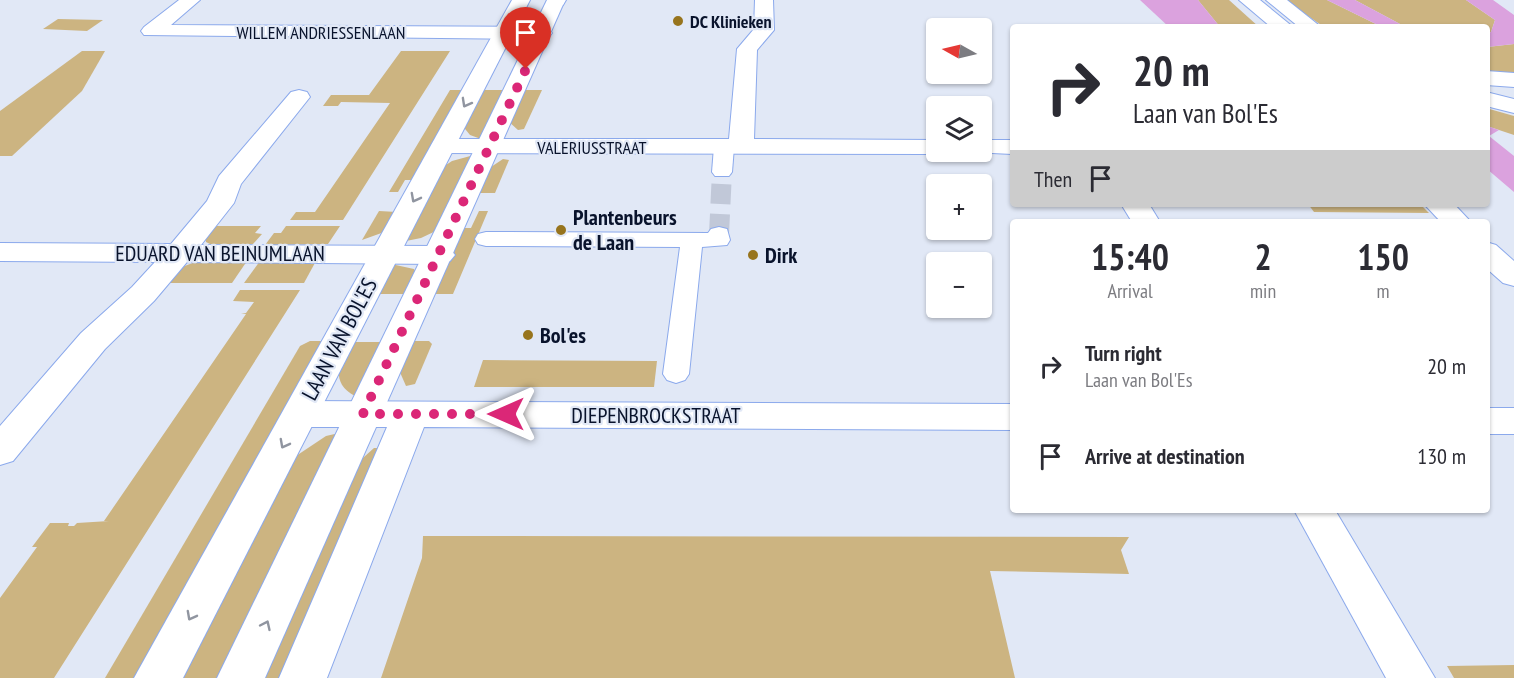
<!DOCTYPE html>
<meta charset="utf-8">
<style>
:root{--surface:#fff;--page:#f7f7f7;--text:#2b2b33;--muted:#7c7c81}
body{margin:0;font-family:"PT Sans Narrow",sans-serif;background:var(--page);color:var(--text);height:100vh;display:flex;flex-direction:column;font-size:22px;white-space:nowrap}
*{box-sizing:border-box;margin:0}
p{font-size:20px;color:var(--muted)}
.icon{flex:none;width:33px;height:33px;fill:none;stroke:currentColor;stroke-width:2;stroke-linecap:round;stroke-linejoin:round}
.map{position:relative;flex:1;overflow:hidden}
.panel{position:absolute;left:1010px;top:219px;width:480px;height:294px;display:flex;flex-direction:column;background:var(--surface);border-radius:6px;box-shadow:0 2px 4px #0004}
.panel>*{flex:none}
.top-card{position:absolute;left:1010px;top:24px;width:480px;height:183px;border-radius:6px;box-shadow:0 2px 4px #0004;background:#fff;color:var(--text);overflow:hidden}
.needle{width:39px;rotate:278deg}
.fabs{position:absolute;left:926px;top:18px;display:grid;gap:12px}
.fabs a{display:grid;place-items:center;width:66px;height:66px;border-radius:6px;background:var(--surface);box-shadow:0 2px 4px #0004;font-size:30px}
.pin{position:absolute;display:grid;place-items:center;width:51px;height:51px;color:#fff;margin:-62px -26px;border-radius:50% 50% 50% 0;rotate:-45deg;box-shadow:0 0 6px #0007}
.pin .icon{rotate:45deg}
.me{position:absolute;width:66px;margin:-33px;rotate:270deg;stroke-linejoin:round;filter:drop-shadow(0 0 4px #0008)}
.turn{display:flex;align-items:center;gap:21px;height:126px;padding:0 24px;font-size:27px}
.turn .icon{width:78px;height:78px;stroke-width:2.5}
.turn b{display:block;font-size:42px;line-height:51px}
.then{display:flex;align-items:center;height:57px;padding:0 24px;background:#0003;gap:12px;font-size:22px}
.eta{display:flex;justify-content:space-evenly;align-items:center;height:102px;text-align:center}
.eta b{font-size:36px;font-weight:700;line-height:42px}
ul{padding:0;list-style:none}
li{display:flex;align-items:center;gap:18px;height:90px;padding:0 24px}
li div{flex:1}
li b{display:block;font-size:22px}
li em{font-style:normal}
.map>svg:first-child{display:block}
</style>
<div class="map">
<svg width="1514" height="678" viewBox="0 0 1514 678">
<rect width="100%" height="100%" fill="#e1e8f6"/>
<g fill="#ccb481">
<polygon points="1198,0 1229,0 1259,27 1220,27"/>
<polygon points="1285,0 1327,0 1382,27 1324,27"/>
<polygon points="1355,0 1466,0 1495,20 1491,32 1487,33 1486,27 1413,27 1400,24"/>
<polygon points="58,19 103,20 87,31 43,29"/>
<polygon points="1514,44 1514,75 1487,72 1487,47"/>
<polygon points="82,51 105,51 82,91 12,156 0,156 0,111"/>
<polygon points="401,51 450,51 343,220 290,220 296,212 315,212 390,103 341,102 338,106 323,106 331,95 369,95"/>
<polygon points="450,90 466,90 416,180 405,180 398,192 389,192"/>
<polygon points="481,90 508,90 481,139 470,135 461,124"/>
<polygon points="523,90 542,90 524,129 518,130 508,121"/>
<polygon points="1486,108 1514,116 1514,135 1487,126"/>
<polygon points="474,155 440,229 421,238 401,242 440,169 452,161"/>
<polygon points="503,159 509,160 495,193 476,193 491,167"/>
<polygon points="1308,204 1420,204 1429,213 1314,212"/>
<polygon points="379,211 397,212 387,231 362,240"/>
<polygon points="479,211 488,211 453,294 431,294 460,228 471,228"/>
<polygon points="214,226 261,226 255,233 262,234 253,244 210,244 206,242 205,238"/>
<polygon points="286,226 340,226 328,244 265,245 274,233 281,233"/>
<polygon points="198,261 247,261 232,283 168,283 182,267"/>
<polygon points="260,261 316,261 304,283 244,283"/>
<polygon points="391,264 414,269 417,275 410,294 374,294"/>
<polygon points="240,290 300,290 54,678 0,678 0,598 37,547 32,547 50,523 69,523 68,526 74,526 77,523 109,521 104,521 246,314 241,314 246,313 254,302 233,301"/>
<polygon points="310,341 323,341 141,678 105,678 300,346"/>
<polygon points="411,341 429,341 432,344 415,384 406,386 399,370"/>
<path d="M 348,342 L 385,342 L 355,396 C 330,383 339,362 348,342 Z"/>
<polygon points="483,360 657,361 654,387 474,387"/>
<polygon points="339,433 226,678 173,678 287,462 326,436"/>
<polygon points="374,448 378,448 280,678 258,678 354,466"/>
<polygon points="423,536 1129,537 1121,550 1129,574 990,571 1015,678 381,678 422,558"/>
<polygon points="1514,665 1514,678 1454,678 1447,666"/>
</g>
<g fill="#dba2de">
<polygon points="1140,0 1198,0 1220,27 1169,27"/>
<polygon points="1327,0 1355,0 1400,24 1413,27 1382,27"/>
<polygon points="1466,0 1493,0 1514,15 1514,44 1487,47 1487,33 1491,32 1495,20"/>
<polygon points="1487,126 1499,130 1489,136 1514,156 1514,192 1487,169"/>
</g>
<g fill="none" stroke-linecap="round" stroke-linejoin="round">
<polyline stroke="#c1c8d8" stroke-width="20" stroke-dasharray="20 10" stroke-linecap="butt" points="719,234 722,172"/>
<defs>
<g id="pedestrian">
<polygon points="724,141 734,147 732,172 729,176 715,176 712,172 714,147"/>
<polygon points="719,227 727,229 730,240 727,245 702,247 689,374 685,380 676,383 667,380 663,374 680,247 486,246 478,244 475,239 478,234 486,232 708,233 711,229"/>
</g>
<g id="minor">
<polygon points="179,0 200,0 171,25 542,27 549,29 552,33 549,37 542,39 144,35 141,31 144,27"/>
<polygon points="755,0 773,0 774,30 757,50 754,139 936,140 936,152 945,152 936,154 443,153 434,151 431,146 434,141 443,139 729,139 737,49 754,29"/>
<polygon points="299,90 307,92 310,97 241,184 234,203 201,245 440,246 450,249 455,255 450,261 440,264 187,262 154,301 105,349 13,461 0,465 0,426 81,333 132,287 155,262 0,261 0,243 171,244 207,201 219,176 291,92"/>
<polygon points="981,140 1012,140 1012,154 972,152 981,152"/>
<polygon points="1121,204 1149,204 1160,222 1132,222"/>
<polygon points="1424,204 1454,204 1471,222 1441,222"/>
<polygon points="1486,242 1496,245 1514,261 1514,286 1503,283 1486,268"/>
<polygon points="300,401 1012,404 1012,430 424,427 327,678 279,678 387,427 300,427 287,423 282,414 287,405"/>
<rect x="1486" y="408" width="28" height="26"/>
<polygon points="1294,510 1335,510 1435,678 1386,678"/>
</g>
<g id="tertiary">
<polygon points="512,0 530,0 183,678 134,678"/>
<polygon points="547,0 565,0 265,678 217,678"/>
</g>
<polygon id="secondary" points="566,0 563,5 556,7 547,1"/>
<g id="motorway">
<polygon points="1239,0 1260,0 1293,27 1271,27"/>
<polygon points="1266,0 1287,0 1321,27 1299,27"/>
<polygon points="1486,71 1514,73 1514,87 1486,85"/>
<polygon points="1486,92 1514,99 1514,113 1486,106"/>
</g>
</defs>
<use href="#pedestrian" stroke="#8ba9ec" stroke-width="2"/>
<use href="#minor" stroke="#8ba9ec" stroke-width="2"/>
<use href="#tertiary" stroke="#8ba9ec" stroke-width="2"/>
<use href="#secondary" stroke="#8ba9ec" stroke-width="2"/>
<use href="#motorway" stroke="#8ba9ec" stroke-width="2"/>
<use href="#pedestrian" fill="#fff" fill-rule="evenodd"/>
<use href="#minor" fill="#fff" fill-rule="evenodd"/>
<use href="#tertiary" fill="#fff" fill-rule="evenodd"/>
<use href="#secondary" fill="#fff" fill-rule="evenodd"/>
<use href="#motorway" fill="#fff" fill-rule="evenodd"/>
</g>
<defs><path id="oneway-chevron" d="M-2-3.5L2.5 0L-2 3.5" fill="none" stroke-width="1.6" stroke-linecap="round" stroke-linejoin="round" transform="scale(1.5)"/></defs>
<g stroke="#9095a0">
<use href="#oneway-chevron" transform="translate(466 103) rotate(119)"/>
<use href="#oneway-chevron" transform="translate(415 198) rotate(118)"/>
<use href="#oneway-chevron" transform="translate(284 444) rotate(118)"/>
<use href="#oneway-chevron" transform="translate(191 616) rotate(118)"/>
<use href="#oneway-chevron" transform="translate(266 625) rotate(-65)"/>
</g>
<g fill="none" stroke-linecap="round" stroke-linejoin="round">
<polyline stroke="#db2777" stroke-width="10" stroke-dasharray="0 18" points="506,414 363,414 526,69"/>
</g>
<g fill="#97741d" stroke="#e1e8f6" stroke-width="2">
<circle cx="678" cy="21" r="6"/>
<circle cx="561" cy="230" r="6"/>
<circle cx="753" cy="255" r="6"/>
<circle cx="528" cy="335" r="6"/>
</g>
<g text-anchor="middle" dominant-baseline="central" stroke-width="4.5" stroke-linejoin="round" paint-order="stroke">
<g font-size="18" font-weight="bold" fill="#09132c" stroke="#e1e8f6" text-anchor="start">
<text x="690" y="21">DC Klinieken</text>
</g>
<g font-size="18" fill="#09132c" stroke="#e1e8f6">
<text x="321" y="32">WILLEM ANDRIESSENLAAN</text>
<text x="592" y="147">VALERIUSSTRAAT</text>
</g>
<g font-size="22" font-weight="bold" fill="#09132c" stroke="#e1e8f6" text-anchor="start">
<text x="573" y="217">Plantenbeurs<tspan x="573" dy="25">de Laan</tspan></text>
<text x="765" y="255">Dirk</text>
<text x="540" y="335">Bol'es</text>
</g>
<g font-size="22" fill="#09132c" stroke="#e1e8f6">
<text x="220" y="253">EDUARD VAN BEINUMLAAN</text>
<text transform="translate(339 339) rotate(-62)">LAAN VAN BOL'ES</text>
<text x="656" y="415">DIEPENBROCKSTRAAT</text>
</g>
</g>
</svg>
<div class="fabs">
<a><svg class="needle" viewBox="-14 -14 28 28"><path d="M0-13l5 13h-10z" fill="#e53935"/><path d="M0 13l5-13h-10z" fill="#7c7c81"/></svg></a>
<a><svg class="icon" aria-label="layers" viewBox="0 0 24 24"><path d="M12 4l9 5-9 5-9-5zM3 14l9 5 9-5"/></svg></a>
<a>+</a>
<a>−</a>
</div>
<div class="pin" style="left:526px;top:69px;background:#d93025"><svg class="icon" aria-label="arrive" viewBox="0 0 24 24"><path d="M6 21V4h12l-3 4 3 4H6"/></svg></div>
<svg class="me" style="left:506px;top:414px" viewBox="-20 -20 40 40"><path d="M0-17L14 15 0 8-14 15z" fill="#db2777" stroke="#fff" stroke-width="4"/></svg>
<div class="top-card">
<div class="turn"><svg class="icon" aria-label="right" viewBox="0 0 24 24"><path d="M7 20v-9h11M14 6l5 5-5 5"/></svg><div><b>20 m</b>Laan van Bol'Es</div></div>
<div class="then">Then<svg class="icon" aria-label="arrive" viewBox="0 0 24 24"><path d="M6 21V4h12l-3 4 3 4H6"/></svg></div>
</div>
<section class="panel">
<div class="eta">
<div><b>15:40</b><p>Arrival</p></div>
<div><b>2</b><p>min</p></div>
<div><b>150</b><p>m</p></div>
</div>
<ul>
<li><svg class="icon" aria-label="right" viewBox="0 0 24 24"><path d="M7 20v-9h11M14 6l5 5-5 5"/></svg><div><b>Turn right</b><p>Laan van Bol'Es</p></div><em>20 m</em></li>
<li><svg class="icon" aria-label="arrive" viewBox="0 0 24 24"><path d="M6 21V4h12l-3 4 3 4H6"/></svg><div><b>Arrive at destination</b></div><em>130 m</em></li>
</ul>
</section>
</div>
